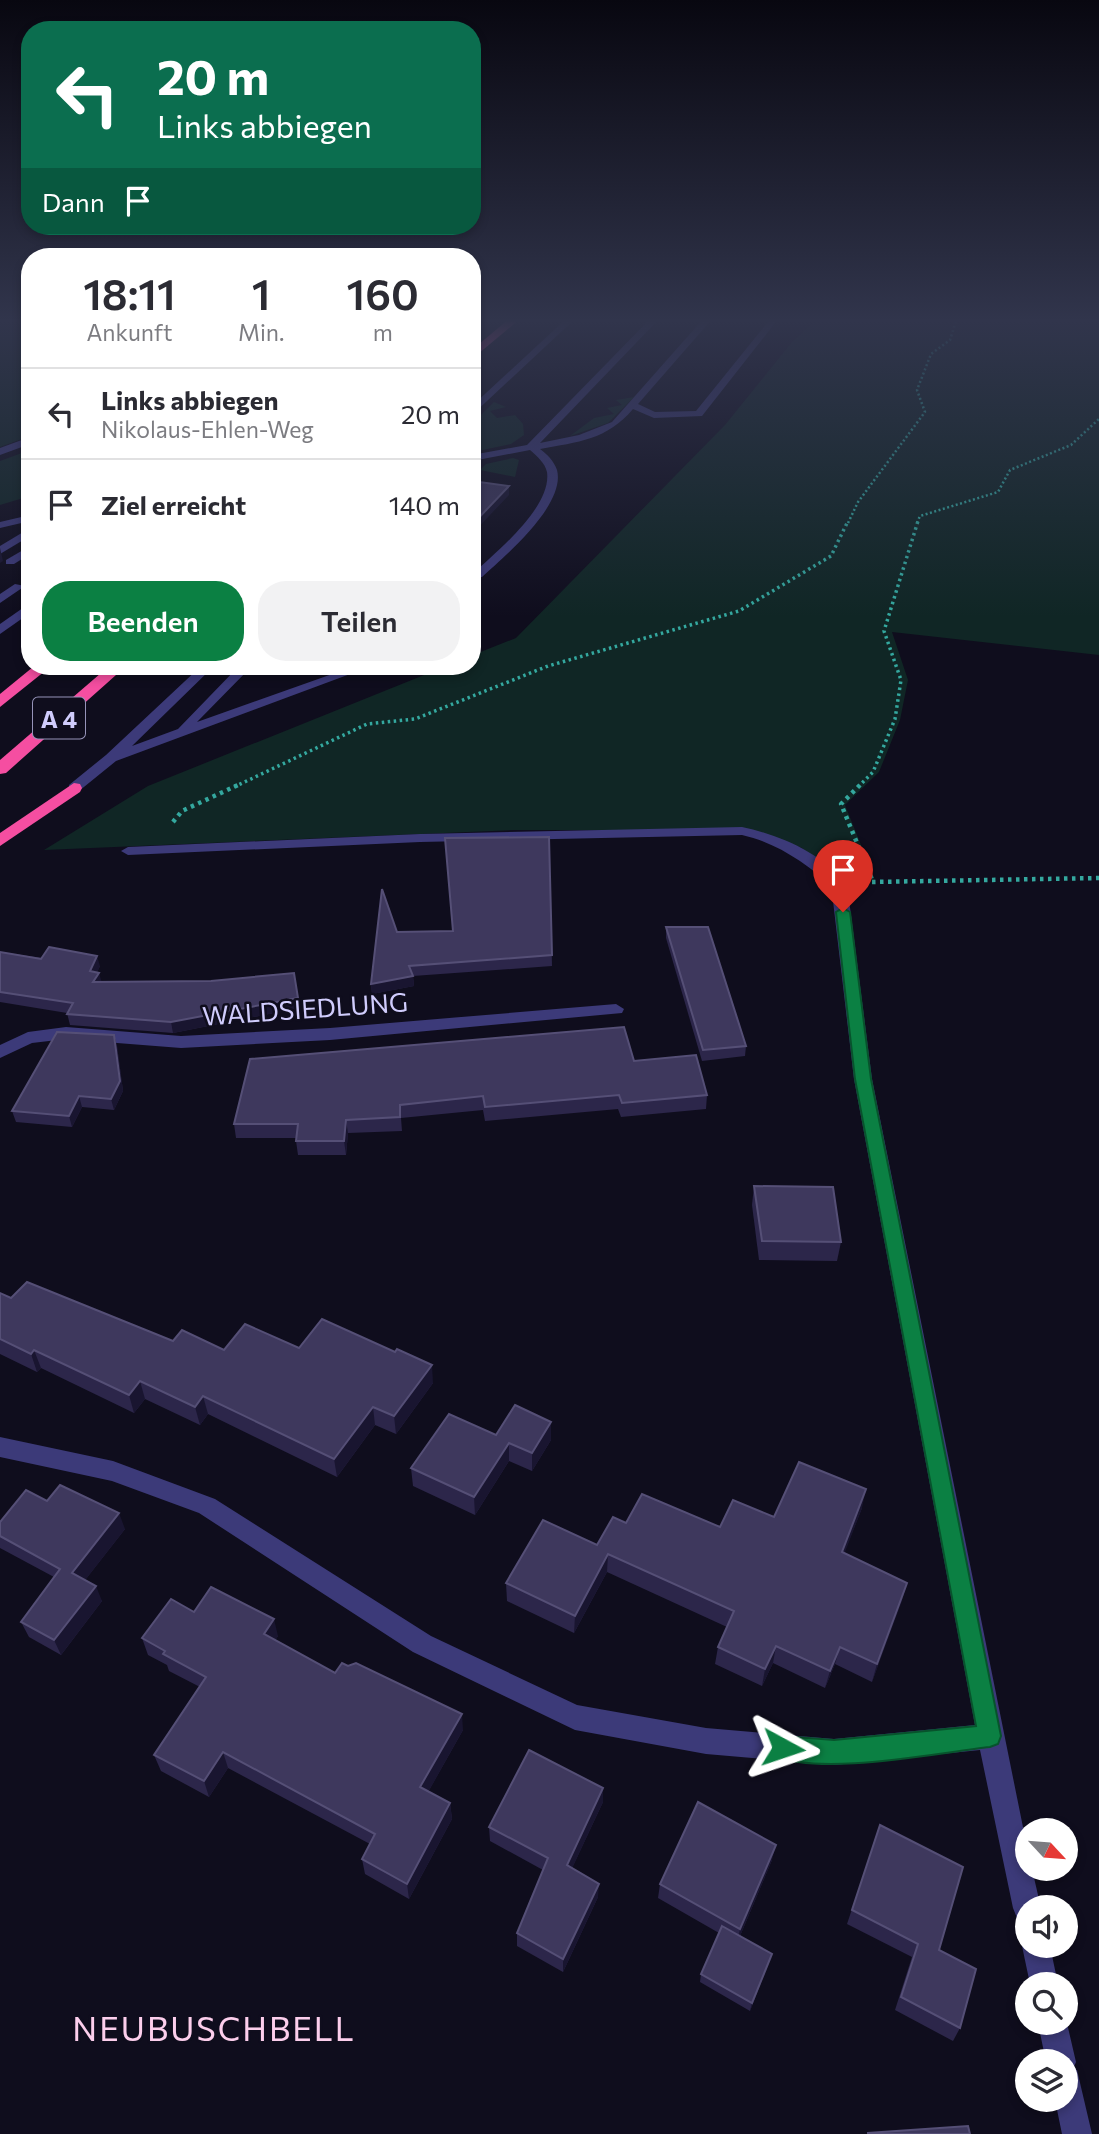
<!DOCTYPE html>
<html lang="de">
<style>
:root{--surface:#fff;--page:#f2f2f3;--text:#2b2b33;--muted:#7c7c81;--line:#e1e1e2;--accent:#0b8043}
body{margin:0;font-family:Commissioner,sans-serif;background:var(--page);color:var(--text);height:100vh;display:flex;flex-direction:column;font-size:26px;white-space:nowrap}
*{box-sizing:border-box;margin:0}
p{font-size:23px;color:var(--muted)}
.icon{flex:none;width:38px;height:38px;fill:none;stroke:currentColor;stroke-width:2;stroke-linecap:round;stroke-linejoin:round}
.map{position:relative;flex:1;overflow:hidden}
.sheet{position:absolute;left:21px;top:248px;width:460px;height:427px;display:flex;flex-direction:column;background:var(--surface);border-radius:28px;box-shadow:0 4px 10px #0003}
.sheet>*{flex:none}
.banner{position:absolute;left:21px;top:21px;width:460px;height:214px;border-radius:28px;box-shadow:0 4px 10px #0003;background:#0b6e4f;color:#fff;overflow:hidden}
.needle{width:46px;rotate:116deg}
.controls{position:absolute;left:1015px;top:1818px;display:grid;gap:14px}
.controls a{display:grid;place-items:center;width:63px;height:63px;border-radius:50%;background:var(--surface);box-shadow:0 4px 10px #0003;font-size:35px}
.pin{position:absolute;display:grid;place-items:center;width:60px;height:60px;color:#fff;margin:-72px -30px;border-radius:50% 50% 50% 0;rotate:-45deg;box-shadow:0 0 7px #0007}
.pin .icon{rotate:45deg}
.me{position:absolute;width:77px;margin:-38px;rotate:95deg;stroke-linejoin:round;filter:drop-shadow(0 0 5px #0008)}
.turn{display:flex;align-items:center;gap:24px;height:147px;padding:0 21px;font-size:32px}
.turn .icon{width:91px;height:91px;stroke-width:2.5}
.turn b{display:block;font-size:49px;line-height:60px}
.then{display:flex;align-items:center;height:66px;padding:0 21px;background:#0003;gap:14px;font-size:26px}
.eta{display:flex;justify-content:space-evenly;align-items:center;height:119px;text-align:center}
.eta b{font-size:42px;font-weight:600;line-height:49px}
.cta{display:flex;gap:14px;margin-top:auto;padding:14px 21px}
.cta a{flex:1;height:80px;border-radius:28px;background:var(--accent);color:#fff;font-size:28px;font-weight:600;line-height:80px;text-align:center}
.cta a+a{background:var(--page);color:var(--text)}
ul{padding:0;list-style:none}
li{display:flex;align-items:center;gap:21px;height:91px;padding:0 21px;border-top:2px solid var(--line)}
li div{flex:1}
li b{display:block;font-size:26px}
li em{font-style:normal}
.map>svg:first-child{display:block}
</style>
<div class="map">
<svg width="1099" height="2134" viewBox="0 0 1099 2134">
<rect width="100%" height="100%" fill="#0f0d1d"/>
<g fill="#102625">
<polygon points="0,318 30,318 30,436 0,447"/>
<polygon points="819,318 1099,318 1099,655 892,632 908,680 900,720 879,772 845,805 875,880 838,882 802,848 750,830 514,830 44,850 148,786 444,667 472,667 473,655 516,638 725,425 792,342"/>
<polygon points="634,397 608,423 570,436 594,418 614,414 607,408 622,405 616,400"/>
<polygon points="494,402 506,407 490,411 497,418 515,415 523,424 524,435 511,444 473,452 473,423"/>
<polygon points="30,450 30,496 0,505 0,461"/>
<polygon points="513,458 519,460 515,477 480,470 486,464"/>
</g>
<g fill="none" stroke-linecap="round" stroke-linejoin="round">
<g stroke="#34a89f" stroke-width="2.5" stroke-dasharray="2 2.5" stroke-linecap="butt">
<polyline points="848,523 858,502 925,412 917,390 931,354 950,340 957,318"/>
<polyline points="917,523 920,516 998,492 1010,470 1071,445 1099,419"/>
</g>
<g stroke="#34a89f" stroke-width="3.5" stroke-dasharray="2.5 3.5" stroke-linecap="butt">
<polyline points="234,787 367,724 415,719 548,666 739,611 831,556 848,521"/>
<polyline points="858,787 873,772 895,719 901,680 884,631 918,521"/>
</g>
<g stroke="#34a89f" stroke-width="4.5" stroke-dasharray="3.5 4.5" stroke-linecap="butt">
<polyline points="860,785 841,804 873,882"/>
<polyline points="173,822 182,811 238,785"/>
<polyline points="872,882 1099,878"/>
</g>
<g fill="#3c3a79" fill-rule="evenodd">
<polygon points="567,318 576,318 472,415 472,406"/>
<path d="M 651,318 L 660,318 L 540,443 L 579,435 L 612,422 L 704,318 L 713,318 L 638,404 L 655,412 L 696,411 L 771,318 L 779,318 L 702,416 L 654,418 L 633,409 C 607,440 578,442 540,449 C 547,454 554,461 557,470 C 566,505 505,556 482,577 L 474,577 L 474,573 C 497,551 552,507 547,472 C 545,463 537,456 530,450 L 472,461 L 472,455 L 527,445 Z"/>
<polygon points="30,437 30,444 0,455 0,448"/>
<polygon points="30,515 30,521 0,528 0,522"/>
<polygon points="30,528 30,536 0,554 0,546"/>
<polygon points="30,546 30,554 14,564 6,564 6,560"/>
<polygon points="15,584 25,586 0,603 0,594"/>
<polygon points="30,603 30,613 0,634 0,624"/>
<polygon points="200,667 213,667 132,746 178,729 238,667 251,667 197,722 352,667 369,667 116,761 79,791 69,791 69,785 106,755"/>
<path d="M 742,827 C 780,835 821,853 847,884 L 839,889 L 834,887 C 806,864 778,843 742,835 L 420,842 L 128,855 L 121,851 L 128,847 L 420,834 Z"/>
</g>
<g fill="#3c3a79" fill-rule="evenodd">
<polygon points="839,879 847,884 872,1079 1027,1847 1027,1869 1032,1869 1041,1908 1027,1908 1027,1922 1017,1918 1013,1908 980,1750 834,1765 706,1754 575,1730 413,1652 199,1513 112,1481 0,1457 0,1437 113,1461 215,1499 431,1636 577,1705 706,1728 834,1739 975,1725 854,1079 831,884"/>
<polygon points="616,1004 624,1009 622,1013 330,1040 181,1048 66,1039 32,1043 0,1058 0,1045 28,1032 66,1027 181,1036 330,1028"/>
<polygon points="1027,1936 1027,1946 1050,1946 1058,1984 1030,1984 1022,1946"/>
<polygon points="1066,2019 1076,2062 1073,2069 1077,2070 1092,2134 1062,2134 1055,2100 1066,2100 1066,2062 1046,2062 1038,2023 1066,2023"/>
</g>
<g fill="#f54ea1" fill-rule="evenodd">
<polygon points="510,318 521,318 472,359 472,350"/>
<polygon points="33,667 50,667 0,707 0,694"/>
<polygon points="108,667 125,667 6,773 0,774 0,760"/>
<polygon points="74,783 80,784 82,788 80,792 0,846 0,833"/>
</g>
</g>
<g fill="#2c264a">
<polygon points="549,837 552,966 413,976 414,986 372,994 371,984 397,932 453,931"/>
<polygon points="666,927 746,1046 745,1056 702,1061 666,938"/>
<polygon points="0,952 100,966 97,972 101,982 211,981 294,973 299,1008 173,1033 70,1025 67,1013 0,1002"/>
<polygon points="117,1046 123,1091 114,1110 82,1107 72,1127 16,1122 12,1111"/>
<polygon points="634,1061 707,1095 706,1109 621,1117 618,1109 485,1121 483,1110 401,1118 402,1131 348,1133 346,1155 298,1155 296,1141 296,1138 236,1138 234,1124"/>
<polygon points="754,1186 841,1242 837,1261 759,1260 752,1205"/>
<polygon points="0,1293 11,1298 173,1341 224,1350 299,1348 433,1383 396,1434 375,1425 337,1477 208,1414 200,1425 145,1399 134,1413 41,1368 37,1372 0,1354"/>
<polygon points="496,1435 551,1440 532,1471 509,1461 475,1515 413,1486 411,1468"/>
<polygon points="862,1508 844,1553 907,1583 872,1682 835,1664 825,1688 773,1663 762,1686 715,1664 718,1647 727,1627 607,1572 574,1633 507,1601 506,1583 597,1545 626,1523 720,1527 774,1517"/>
<polygon points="0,1522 125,1529 85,1580 102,1601 61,1655 29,1637 21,1622 54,1577 0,1548"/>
<polygon points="194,1612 278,1636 275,1640 335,1673 463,1730 428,1792 450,1803 452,1819 409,1899 365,1874 362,1859 370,1844 228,1768 209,1797 161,1771 154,1755 200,1687 169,1671 167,1665 148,1655 142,1638"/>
<polygon points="603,1788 603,1802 572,1868 598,1897 563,1972 517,1946 517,1933 543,1870 490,1841 489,1827"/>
<polygon points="880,1825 939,1950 960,2028 953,2041 895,2010 912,1957 847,1924"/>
<polygon points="772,1860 740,1936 772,1954 750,2011 700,1982 701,1974 719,1933 658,1898 660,1884"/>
</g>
<g fill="#191530">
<polygon points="509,486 509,495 472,534 472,525"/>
<polygon points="0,548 3,561 0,563"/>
<polygon points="477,570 478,580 472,586 472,576"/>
<polygon points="97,956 100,966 94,979 99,973 102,983 95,992 90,971"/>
<polygon points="413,976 414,986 372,994 371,984"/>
<polygon points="298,998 299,1008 173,1033 171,1022"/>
<polygon points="114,1035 117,1046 123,1091 114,1110 111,1099"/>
<polygon points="79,1096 82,1107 72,1127 69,1116"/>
<polygon points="346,1120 348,1133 346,1155 344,1141"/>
<polygon points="34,1350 41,1368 37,1372 31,1354"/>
<polygon points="432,1365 433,1383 396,1434 394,1416"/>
<polygon points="140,1381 145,1399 134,1413 129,1395"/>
<polygon points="203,1396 208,1414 200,1425 195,1407"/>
<polygon points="373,1407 375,1425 337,1477 334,1459"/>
<polygon points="551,1422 551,1440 532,1471 532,1453"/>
<polygon points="509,1443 509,1461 475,1515 474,1497"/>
<polygon points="866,1489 862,1508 838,1570 842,1552"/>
<polygon points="119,1513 125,1529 79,1588 72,1573"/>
<polygon points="608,1554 607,1572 574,1633 575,1616"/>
<polygon points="907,1583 902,1601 872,1682 877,1664"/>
<polygon points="96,1586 102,1601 61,1655 54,1640"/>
<polygon points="274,1619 278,1636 269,1651 264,1634"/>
<polygon points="776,1646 773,1663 762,1686 765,1669"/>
<polygon points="840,1647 835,1664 825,1688 830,1671"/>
<polygon points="462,1714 463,1730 422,1803 420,1787"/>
<polygon points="223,1752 228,1768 209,1797 204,1781"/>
<polygon points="603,1788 603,1802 567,1879 567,1865"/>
<polygon points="450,1803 452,1819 409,1899 407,1884"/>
<polygon points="776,1845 772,1860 737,1943 740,1929"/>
<polygon points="599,1884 598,1897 563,1972 563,1959"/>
<polygon points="772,1954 769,1962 750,2011 752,2003"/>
</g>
<g fill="#3e385d" stroke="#554f76" stroke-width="2">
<polygon points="472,481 509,486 472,525"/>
<polygon points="472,570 477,570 472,576"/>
<polygon points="549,837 552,955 409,966 413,976 371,984 382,889 397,932 453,931 445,838"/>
<polygon points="666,927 708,927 746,1046 703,1050"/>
<polygon points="49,947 97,956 90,971 99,973 93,982 211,981 294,973 298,998 171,1022 67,1014 73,1003 0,992 0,952 41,959"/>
<polygon points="624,1027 634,1061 696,1055 707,1095 622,1103 619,1095 485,1107 483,1096 400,1105 400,1117 346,1120 344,1141 296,1141 298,1124 234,1124 250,1059"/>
<polygon points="57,1032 114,1035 120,1081 111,1099 79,1096 69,1116 12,1111"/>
<polygon points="754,1186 833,1187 841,1242 762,1241"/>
<polygon points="27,1282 173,1341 182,1330 224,1350 245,1324 299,1348 322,1319 395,1352 397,1349 432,1365 394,1416 373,1407 334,1459 203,1396 195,1407 140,1381 129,1395 34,1350 31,1354 0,1339 0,1293 11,1298"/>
<polygon points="515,1405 551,1422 532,1453 509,1443 474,1497 411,1468 449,1414 496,1435"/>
<polygon points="799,1462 866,1489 842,1552 907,1583 877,1664 840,1647 830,1671 776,1646 765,1669 718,1647 734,1611 608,1554 575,1616 506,1583 543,1520 597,1545 613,1517 626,1523 642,1494 720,1527 733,1500 774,1517"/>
<polygon points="60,1485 119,1513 72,1573 96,1586 54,1640 21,1622 60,1569 0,1536 0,1522 26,1490 47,1501"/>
<polygon points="211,1587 274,1619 264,1634 335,1673 342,1663 348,1666 356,1663 462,1714 420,1787 450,1803 407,1884 362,1859 375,1834 223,1752 204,1781 154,1755 206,1677 163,1654 165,1651 142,1638 171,1599 194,1612"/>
<polygon points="529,1750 603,1788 567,1865 599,1884 563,1959 517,1933 548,1858 489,1827"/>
<polygon points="698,1802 776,1845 740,1929 660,1884"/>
<polygon points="880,1825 963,1867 939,1950 976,1969 960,2028 901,1997 918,1944 852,1910"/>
<polygon points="722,1926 772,1954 752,2003 701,1974"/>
<polygon points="968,2126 970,2134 868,2134 868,2133"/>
</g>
<linearGradient id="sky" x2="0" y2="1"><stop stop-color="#080710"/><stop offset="0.52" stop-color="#31354c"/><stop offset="1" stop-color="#31354c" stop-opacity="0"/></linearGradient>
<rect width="1099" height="617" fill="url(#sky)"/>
<path fill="#0b8043" stroke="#07532c" stroke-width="2" d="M 843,908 L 850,912 L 871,1079 L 1001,1736 L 998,1744 L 990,1747 C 935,1753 823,1776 775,1756 L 771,1748 L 775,1739 L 783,1736 L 834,1740 L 976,1726 L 855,1079 L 836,912 Z"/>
<g text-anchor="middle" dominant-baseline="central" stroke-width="5" stroke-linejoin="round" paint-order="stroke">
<rect fill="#0f0d1d" stroke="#9693b9" stroke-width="2" x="33" y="697.5" width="52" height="41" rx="5"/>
<g font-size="24" font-weight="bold" fill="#d0ccfc">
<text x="59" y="718">A 4</text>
</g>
<g font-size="26" fill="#d0ccfc" stroke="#0f0d1d">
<text transform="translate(305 1008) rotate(-4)">WALDSIEDLUNG</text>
</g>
<g font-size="33" letter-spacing="2" fill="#fcceec" stroke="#0f0d1d">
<text x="214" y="2027">NEUBUSCHBELL</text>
</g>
</g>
</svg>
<div class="controls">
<a><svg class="needle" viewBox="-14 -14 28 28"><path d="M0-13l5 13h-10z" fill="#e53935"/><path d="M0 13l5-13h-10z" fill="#7c7c81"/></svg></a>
<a><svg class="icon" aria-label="sound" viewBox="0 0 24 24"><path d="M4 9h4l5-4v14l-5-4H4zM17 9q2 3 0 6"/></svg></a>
<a><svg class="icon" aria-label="search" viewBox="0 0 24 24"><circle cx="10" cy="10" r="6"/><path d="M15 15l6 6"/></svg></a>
<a><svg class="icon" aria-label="layers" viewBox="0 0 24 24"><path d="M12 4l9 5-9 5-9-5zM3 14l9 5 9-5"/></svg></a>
</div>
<div class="pin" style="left:843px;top:912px;background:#d93025"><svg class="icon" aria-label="arrive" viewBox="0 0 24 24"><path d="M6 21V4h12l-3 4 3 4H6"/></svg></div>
<svg class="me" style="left:783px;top:1748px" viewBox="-20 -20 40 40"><path d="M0-17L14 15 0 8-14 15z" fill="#0b8043" stroke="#fff" stroke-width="4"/></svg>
<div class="banner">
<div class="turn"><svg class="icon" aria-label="left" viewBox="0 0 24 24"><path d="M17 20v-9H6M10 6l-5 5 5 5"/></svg><div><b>20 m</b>Links abbiegen</div></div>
<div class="then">Dann<svg class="icon" aria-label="arrive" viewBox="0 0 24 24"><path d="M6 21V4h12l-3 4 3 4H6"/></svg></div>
</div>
<section class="sheet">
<div class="eta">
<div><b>18:11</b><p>Ankunft</p></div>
<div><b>1</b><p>Min.</p></div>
<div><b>160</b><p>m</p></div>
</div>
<ul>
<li><svg class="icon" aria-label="left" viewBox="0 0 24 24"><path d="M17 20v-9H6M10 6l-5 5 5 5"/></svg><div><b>Links abbiegen</b><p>Nikolaus-Ehlen-Weg</p></div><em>20 m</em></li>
<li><svg class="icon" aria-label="arrive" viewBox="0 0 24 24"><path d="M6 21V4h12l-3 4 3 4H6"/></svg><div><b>Ziel erreicht</b></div><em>140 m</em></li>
</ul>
<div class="cta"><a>Beenden</a><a>Teilen</a></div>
</section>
</div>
